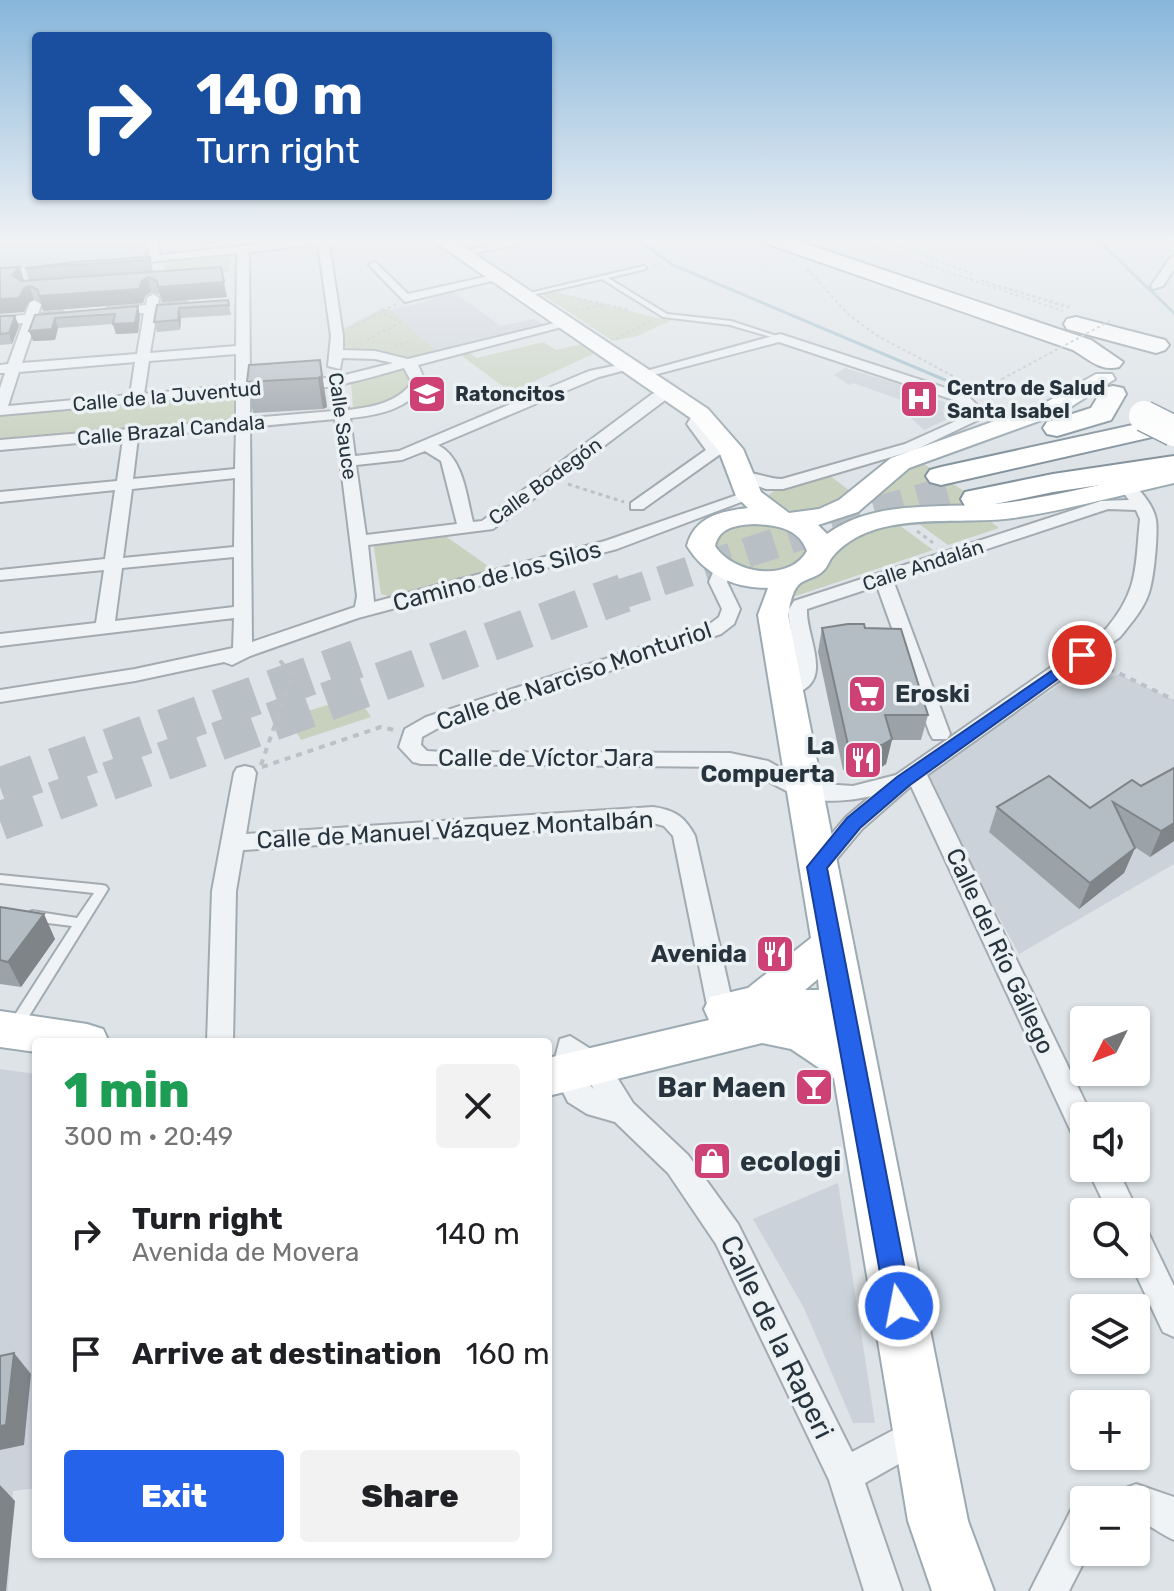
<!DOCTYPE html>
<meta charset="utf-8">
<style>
:root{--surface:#fff;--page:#f2f2f2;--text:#202124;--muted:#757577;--accent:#2563eb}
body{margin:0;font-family:Rubik,sans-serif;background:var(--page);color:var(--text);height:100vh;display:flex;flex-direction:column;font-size:30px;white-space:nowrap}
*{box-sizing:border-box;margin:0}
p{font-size:26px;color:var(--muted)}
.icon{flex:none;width:44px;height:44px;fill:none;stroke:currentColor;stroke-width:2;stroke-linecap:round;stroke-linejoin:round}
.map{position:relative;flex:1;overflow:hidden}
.details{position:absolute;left:32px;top:1038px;width:520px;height:520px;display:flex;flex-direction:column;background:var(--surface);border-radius:8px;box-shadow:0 2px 6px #0004}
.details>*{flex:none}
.hud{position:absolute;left:32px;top:32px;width:520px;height:168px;border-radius:8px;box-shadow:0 2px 6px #0004;background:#1a4fa0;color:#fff;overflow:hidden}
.needle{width:52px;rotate:228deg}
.buttons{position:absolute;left:1070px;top:1006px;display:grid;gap:16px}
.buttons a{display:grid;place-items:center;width:80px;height:80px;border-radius:8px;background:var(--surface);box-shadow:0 2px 6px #0004;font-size:40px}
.pin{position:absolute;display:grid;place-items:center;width:68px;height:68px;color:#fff;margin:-34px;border:4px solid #fff;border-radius:50%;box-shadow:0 2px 8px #0007}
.me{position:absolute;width:88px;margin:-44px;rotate:349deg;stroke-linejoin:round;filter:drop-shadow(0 0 6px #0008)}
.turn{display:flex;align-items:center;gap:28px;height:168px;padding:0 32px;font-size:36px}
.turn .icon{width:104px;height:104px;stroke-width:2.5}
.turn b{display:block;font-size:56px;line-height:68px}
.round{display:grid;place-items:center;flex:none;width:84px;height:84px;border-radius:8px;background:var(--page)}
.summary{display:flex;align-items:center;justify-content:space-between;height:136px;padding:0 32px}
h1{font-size:48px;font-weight:800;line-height:60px;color:#1e9e55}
.action{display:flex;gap:16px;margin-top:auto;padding:16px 32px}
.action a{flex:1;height:92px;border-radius:8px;background:var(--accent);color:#fff;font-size:32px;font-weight:800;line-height:92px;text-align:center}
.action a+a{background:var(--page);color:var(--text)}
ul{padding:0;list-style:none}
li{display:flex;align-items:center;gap:24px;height:120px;padding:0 32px}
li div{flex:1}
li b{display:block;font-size:30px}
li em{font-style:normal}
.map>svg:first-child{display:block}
</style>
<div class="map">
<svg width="1174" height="1591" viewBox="0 0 1174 1591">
<rect width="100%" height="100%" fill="#dde3e7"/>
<g fill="#cbd2d9">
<polygon points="0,239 145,239 145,254 0,269"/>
<polygon points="452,291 501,326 534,319 545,326 438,352 390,310 425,302 436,294"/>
<polygon points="845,368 921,391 920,393 945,402 948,410 942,410 948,419 924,430 909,416 917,411 910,403 853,383 849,385 834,375"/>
<polygon points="1120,675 1174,700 1174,864 1019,954 969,861 928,774 1057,686"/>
<polygon points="0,1069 36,1074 36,1488 13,1491 8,1591 0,1591"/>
<polygon points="838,1183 875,1423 853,1423 804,1308 753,1219"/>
</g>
<g fill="#c7d1be">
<polygon points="230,253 230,272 162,277 165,260"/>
<polygon points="556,292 657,318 672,320 637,336 613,341 543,295"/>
<polygon points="383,308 390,310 438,352 413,358 378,350 342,347 343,329"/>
<polygon points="543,342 556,350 582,344 595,353 511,392 459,354 468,352 477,358"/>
<path d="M 404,368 L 408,369 L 412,383 C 401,400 372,411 353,408 L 351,382 Z"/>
<polygon points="236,392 234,421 0,442 0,412"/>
<polygon points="921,462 983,504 896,507 876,492 901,471"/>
<path d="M 829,475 L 850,491 C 820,516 799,521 766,498 C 777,483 812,480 829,475 Z"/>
<polygon points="985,517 999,528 948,545 912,519"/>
<path d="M 756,520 L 794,530 L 809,551 C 784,588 743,569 714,551 L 716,533 L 723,528 Z"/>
<polygon points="895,522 933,550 790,598 797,583 860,532"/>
<polygon points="444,535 495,571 391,597 381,594 373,542"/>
<polygon points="357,696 371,717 301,740 288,717"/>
</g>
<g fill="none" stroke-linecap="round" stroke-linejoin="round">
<g stroke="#97b9c7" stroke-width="3">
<polyline points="637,239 673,265 964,388"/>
<polyline points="1097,239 1174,313"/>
</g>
<polyline stroke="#b9c0c5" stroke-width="30" stroke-dasharray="30 15" stroke-linecap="butt" points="618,595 837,523 959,488"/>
<g stroke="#b9c0c5" stroke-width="39" stroke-dasharray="39 19" stroke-linecap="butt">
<polyline points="0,787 357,659"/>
<polyline points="0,821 624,593"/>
</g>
<defs>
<g id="lane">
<polygon points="644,266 646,267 646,269 608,278 667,314 731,321 783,338 778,339 730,325 663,317 602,279 524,297 521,295"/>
<polygon points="0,875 102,885 106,886 108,889 21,1029 16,1030 11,1029 9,1025 11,1021 72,926 32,921 28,919 26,916 28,913 32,911 77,918 94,893 0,883"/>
</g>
<g id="street">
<path d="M 147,239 L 157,239 L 160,255 L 310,239 L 342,239 L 329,243 L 343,336 L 343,350 L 375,351 L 408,359 L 567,320 L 573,324 L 418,365 L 426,383 C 408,409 380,415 350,418 L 355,456 L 399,451 L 589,371 L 633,362 L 633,368 L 599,377 L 438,445 C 464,459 466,495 473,522 L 482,521 L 652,394 L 669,388 L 676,392 L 493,529 L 368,545 L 374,602 L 605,541 L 743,493 L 755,493 L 757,496 L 617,549 L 358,618 L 250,656 L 232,665 L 224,662 L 135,681 L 0,702 L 0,690 L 135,669 L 233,648 L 234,618 L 0,646 L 0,634 L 96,623 L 104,570 L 0,580 L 0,570 L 105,559 L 115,490 L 0,502 L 0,492 L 117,481 L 123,439 L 0,450 L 0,440 L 236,420 L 236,394 L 0,415 L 0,388 L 5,373 L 0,373 L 0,365 L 8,364 L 23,323 L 0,325 L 0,317 L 25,315 L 42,271 L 52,273 L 38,314 L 62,312 L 68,316 L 62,320 L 36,322 L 22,363 L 137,354 L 144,313 L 108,316 L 102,312 L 108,308 L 146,305 L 147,298 L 153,294 L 159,298 L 158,304 L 186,302 L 192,306 L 186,310 L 157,312 L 150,353 L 236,346 L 237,253 L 117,265 L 117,261 L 149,256 ZM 318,244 L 331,336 L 328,366 L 340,369 L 342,358 L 375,359 L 393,363 L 337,377 L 296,381 L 289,385 C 307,398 381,374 404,368 L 412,383 C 396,403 373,407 348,410 L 347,400 L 340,396 L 333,400 L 334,411 L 250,418 L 250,393 L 261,388 L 250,384 L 249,252 ZM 236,354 L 236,385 L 144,394 L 149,361 ZM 135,362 L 130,395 L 8,406 L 19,372 ZM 335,419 L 357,596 L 355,607 L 252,642 L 250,427 ZM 236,428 L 235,469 L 133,479 L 138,437 ZM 425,451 L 441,461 L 457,524 L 366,535 L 356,465 L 402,460 ZM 235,478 L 234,547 L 123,558 L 132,489 ZM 234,557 L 234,607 L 115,621 L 122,568 Z"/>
<polygon points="518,239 539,239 462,256 456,253"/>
<polygon points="1174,257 1174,269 1163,286 1153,289 1151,286 1170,258"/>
<polygon points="375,262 408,294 498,274 504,278 405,302 371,267 369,265"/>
<path d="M 780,334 L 967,395 L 983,411 L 980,419 L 915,450 L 783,489 L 766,489 L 737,479 L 737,473 C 752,470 767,479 782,479 L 905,444 L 967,416 L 968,412 L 957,401 L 779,342 L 642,378 L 635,374 Z"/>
<polygon points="700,410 707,414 701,424 719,446 731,444 739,449 736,452 719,455 643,509 631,509 631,503 706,450 687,424 695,411"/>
<path d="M 1126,481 C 1138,485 1154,506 1156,520 C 1158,534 1154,575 1150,589 C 1145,608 1132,622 1120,637 L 927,775 L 1092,1116 L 1084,1116 L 1084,1142 L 1074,1138 L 911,786 L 862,829 L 825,873 L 817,875 L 809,873 L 805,867 L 809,861 L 846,817 L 871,796 C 850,801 816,804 795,795 C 770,784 759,773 730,767 L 421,764 L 413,762 L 399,747 L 405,729 L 426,717 L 707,626 L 719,617 L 722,609 L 709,582 L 716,565 L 722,564 L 731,569 L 727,582 L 740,609 L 734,624 L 721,634 L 440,727 L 422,737 L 421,745 L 427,751 L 442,752 L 730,753 L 768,761 L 807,783 L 853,786 L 896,775 L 1106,629 C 1139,590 1135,567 1140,519 L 1136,510 L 1108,509 L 893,580 L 950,734 L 947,739 L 933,739 L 930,734 L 877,586 L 807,609 C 805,633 831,675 803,690 C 794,695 789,698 779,695 L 776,691 L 797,674 L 788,611 L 794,601 L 1101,501 L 1129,500 L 1118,486 Z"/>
<path d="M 245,766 L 253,768 L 256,773 L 246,834 L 653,807 C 675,810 685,817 695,836 L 734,1010 L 730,1018 L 721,1021 L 712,1018 L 708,1010 L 673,836 L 664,826 L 653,823 L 243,850 L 236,891 L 233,1042 L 207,1042 L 212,891 L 234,773 L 237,768 Z"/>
<path d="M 570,1036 L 605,1058 L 633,1103 L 688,1155 L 738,1224 L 852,1452 L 922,1415 L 934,1420 L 939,1432 L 934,1444 L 865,1483 L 902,1591 L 864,1591 L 829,1480 L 716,1244 L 668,1173 L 615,1122 L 587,1114 L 568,1102 L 554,1074 L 554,1062 L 560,1039 ZM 582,1071 L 594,1089 L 583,1079 Z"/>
<polygon points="1087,1168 1117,1168 1138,1212 1136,1217 1136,1212 1108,1212"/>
<polygon points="1136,1225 1147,1230 1174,1286 1174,1337 1163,1332 1131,1264 1136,1264"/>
<path d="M 1136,1484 L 1174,1497 L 1174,1540 C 1160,1534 1151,1525 1136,1520 L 1136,1500 L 1119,1500 L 1123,1489 Z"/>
<polygon points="1084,1505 1084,1552 1089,1552 1069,1591 1030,1591 1071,1510"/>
</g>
<g id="primary">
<path d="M 431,239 L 452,239 L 708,409 L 743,449 L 761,492 L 789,513 L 819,509 L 839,500 L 891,458 L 1045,403 L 1096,374 L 1112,374 L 1115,379 L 1061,413 L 909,468 L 858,512 L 818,525 L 827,534 C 879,496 951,511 1012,502 C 1066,494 1120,480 1174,467 L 1174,483 C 1121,495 1068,510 1013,518 C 958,526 875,508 833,556 C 829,560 828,567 823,571 C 817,577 809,578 802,582 C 792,588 790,605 788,615 L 968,1521 L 994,1591 L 932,1591 L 908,1521 L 834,1078 L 791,1049 L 762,1043 L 548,1096 L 548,1058 L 709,1020 L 704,1009 L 710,997 L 748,988 L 811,938 L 758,615 L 768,588 C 734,588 705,575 687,546 C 694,517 721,511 748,508 L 736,496 L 719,451 L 692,419 ZM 754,524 C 776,525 799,528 807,551 C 789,583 733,574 715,546 C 719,527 737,525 754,524 ZM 818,979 L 819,990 L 805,990 Z"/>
<polygon points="0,1011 87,1024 103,1029 109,1042 36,1042 36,1052 0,1047"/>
</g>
<g id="highway">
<path d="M 761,239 L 792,239 L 1091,340 L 1123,362 L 1119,367 C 1101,372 1088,359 1073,350 L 765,243 Z"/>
<polygon points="1076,317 1165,340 1169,345 1165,350 1156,353 1067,329 1064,324 1067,319"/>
<polygon points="1113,386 1123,388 1126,394 1111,420 1057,436 1047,434 1043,428 1047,422 1091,408 1103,388"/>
<polygon points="1174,416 1174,432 941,485 930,482 926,476 930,470 941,467"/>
<polygon points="1174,456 1174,474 1053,492 976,508 965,506 961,499 965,492 1053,474"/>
</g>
</defs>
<use href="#lane" stroke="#a3abb1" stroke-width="4"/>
<use href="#street" stroke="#a3abb1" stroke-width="4"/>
<use href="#primary" stroke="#9caab2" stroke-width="4"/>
<use href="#highway" stroke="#84939d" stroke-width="4"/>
<g stroke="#bbc1c5" stroke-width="2" stroke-dasharray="3 3" stroke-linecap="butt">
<polyline points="732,239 755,245"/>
<polyline points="851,239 1063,311"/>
<polyline points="880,239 971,273 972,281"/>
<polyline points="654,266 666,263"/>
<polyline points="807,269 848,314 876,335 966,383"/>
<polyline points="572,297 630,310"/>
<polyline points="1069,308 982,281 1072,307"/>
<polyline points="575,311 602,305"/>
<polyline points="351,328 396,304"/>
<polyline points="616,339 651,321"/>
<polyline points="367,340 401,322 381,312"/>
<polyline points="395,346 408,342"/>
<polyline points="979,390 1002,379"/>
</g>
<g stroke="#bbc1c5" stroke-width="3" stroke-dasharray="4 4" stroke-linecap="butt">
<polyline points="568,484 624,502"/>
<polyline points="917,531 936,545"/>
</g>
<g stroke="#bbc1c5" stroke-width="4" stroke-dasharray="6 6" stroke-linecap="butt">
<polyline points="1098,663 1174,700"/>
<polyline points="261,765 292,675 277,657"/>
<polyline points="262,767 381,727 394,730"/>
</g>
<use href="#lane" fill="#eff3f5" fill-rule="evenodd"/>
<use href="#street" fill="#eff3f5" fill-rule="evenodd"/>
<use href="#primary" fill="#fff" fill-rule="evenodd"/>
<use href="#highway" fill="#fff" fill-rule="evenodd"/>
<defs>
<polyline id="highway-bridge" points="1144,416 1174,431"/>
</defs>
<use href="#highway-bridge" stroke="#84939d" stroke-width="33" stroke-linecap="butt"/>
<polyline stroke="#bbc1c5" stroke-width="2" stroke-dasharray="3 3" stroke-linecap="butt" points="1002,379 1110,321"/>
<use href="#highway-bridge" stroke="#fff" stroke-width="30"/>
</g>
<g fill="#9ba3a8">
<polygon points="150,257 153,272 227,297 162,302 160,295 151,292 145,296 143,303 43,311 41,304 34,300 28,303 24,312 20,267 24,281 29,280 25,268"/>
<polygon points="228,300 231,315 181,318 180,330 157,332 154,322 157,305"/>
<polygon points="138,306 140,316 138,333 116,334 113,324 58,328 55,340 33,341 35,315"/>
<polygon points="0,316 19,326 12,344 0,345"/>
<polygon points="320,360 327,407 323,409 253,413 247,382"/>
<polygon points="822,628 865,628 928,715 921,740 892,740 886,764 877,770 843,770 818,652"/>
<polygon points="1174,768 1174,841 1150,857 1135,847 1124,873 1079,909 989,832 997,807 1090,808 1141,786"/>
<polygon points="0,907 55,939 21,987 0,984"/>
</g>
<g fill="#7e8488">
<polygon points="197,239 214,239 215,243 198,245"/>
<polygon points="20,267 24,281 16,289 12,275"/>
<polygon points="148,277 151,292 145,296 143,303 43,311 39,296"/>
<polygon points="224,282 227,297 162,302 158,287"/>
<polygon points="30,286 34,300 28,303 24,312 0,314 0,299"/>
<polygon points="138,306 140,316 138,333 116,334 113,324"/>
<polygon points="179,308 181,318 180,330 178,320"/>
<polygon points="15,316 19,326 12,344 9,333"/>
<polygon points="55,318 58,328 55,340 33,341 29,331"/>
<polygon points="320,360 327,407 323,409 318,378"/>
<polygon points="892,739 886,764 877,770 882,745"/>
<polygon points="1174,823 1174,841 1150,857 1161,831"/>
<polygon points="1135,848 1124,873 1079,909 1090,883"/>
<polygon points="44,914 55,939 21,987 8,962"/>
<polygon points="14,1353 31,1374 24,1445 0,1450 0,1426"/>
<polygon points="0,1485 15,1501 6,1591 0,1591"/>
</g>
<g fill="#b4bdc3" stroke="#7e8488" stroke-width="2">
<polygon points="150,257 150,260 25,268 74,262"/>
<polygon points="20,267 12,275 21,281 221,267 224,282 158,287 157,281 148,277 142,281 139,289 39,296 38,290 30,286 24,288 19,298 0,299 0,268"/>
<polygon points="228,300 229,305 179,308 178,320 154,322 157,305"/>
<polygon points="138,306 135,323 113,324 115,314 55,318 52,329 29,331 35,315"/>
<polygon points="0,316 15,316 9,333 0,334"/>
<polygon points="320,360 322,376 318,378 247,382 249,365"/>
<polygon points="848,624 864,624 865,628 901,629 928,715 885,715 892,739 882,745 848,745 822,628"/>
<polygon points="1174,768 1174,823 1161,831 1113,802 1135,848 1090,883 997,807 1049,776 1090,808 1132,780 1141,786"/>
<polygon points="0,907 44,914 8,962 0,960"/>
<polygon points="14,1353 6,1425 0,1426 0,1356"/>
</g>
<linearGradient id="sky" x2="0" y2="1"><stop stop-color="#87b6db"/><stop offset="0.52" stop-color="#f0f2f4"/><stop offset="1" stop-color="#f0f2f4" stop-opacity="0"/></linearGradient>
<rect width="1174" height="461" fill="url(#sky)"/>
<polygon fill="#2563eb" stroke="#184099" stroke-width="2" points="1082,650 1087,651 1087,658 910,785 860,828 827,868 912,1306 909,1316 899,1320 890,1316 886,1306 807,867 847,818 897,777"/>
<defs>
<symbol id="school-square" viewBox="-11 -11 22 22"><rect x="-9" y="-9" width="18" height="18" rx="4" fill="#cd4174" stroke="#ecf1f4"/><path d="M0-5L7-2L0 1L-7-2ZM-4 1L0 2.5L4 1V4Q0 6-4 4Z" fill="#fff"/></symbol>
<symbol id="hospital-square" viewBox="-11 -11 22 22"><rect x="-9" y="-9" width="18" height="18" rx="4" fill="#cd4174" stroke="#ecf1f4"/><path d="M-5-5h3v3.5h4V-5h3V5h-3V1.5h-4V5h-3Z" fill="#fff"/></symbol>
<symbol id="supermarket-square" viewBox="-11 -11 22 22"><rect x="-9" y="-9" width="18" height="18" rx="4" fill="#cd4174" stroke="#ecf1f4"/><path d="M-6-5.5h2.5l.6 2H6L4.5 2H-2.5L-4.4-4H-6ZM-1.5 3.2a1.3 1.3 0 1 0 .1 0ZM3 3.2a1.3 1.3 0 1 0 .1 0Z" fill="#fff"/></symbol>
<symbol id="restaurant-square" viewBox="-11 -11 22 22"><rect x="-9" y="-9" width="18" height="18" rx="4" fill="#cd4174" stroke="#ecf1f4"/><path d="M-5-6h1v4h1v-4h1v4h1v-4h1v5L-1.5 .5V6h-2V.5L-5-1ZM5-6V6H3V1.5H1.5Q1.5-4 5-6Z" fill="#fff"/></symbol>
<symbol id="bar-square" viewBox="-11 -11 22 22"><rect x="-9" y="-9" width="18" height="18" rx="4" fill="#cd4174" stroke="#ecf1f4"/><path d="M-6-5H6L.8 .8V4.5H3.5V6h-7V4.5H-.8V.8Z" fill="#fff"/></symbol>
<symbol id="shop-square" viewBox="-11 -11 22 22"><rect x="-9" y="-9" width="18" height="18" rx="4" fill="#cd4174" stroke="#ecf1f4"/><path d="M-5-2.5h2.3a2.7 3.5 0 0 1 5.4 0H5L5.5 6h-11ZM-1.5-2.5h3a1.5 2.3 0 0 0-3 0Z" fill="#fff"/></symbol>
</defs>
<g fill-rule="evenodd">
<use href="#school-square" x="405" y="372" width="44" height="44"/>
<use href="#hospital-square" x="897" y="377" width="44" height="44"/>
<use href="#supermarket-square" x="845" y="672" width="44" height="44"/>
<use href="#restaurant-square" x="841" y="738" width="44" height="44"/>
<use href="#restaurant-square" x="753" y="932" width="44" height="44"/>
<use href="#bar-square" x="792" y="1065" width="44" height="44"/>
<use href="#shop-square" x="690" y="1139" width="44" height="44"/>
</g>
<g text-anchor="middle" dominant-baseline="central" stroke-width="7" stroke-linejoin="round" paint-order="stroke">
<g font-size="20" font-weight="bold" fill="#27343d" stroke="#ecf1f4" text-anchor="start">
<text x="947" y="388">Centro de Salud<tspan x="947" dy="23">Santa Isabel</tspan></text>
<text x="455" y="394">Ratoncitos</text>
</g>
<g font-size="20" fill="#27343d" stroke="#ecf1f4">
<text transform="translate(167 396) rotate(-5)">Calle de la Juventud</text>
<text transform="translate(343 426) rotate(82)">Calle Sauce</text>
<text transform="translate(171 430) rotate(-5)">Calle Brazal Candala</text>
<text transform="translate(545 481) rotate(-36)">Calle Bodegón</text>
<text transform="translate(923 565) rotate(-18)">Calle Andalán</text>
</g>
<g font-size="24" fill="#27343d" stroke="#ecf1f4">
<text transform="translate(497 576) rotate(-15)">Camino de los Silos</text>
<text transform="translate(574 676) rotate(-19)">Calle de Narciso Monturiol</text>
<text x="546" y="758">Calle de Víctor Jara</text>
<text transform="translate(455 830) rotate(-3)">Calle de Manuel Vázquez Montalbán</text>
<text transform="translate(1000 951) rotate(65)">Calle del Río Gállego</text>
</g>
<g font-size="24" font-weight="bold" fill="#27343d" stroke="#ecf1f4" text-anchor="end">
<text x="895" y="694" text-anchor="start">Eroski</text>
<text x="835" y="746">La<tspan x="835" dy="28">Compuerta</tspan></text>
<text x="747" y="954">Avenida</text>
</g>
<g font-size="28" font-weight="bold" fill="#27343d" stroke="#ecf1f4" text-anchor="end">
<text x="786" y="1087">Bar Maen</text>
<text x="740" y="1161" text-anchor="start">ecologi</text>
</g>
<g font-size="28" fill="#27343d" stroke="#ecf1f4">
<text transform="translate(777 1337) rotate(64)">Calle de la Raperi</text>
</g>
</g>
</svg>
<div class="buttons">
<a><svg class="needle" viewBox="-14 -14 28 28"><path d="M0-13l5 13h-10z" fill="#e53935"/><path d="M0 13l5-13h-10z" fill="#757577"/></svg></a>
<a><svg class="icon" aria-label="sound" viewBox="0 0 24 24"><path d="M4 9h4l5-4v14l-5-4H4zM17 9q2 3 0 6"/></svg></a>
<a><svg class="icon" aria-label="search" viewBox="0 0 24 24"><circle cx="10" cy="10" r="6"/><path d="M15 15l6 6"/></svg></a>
<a><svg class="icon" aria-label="layers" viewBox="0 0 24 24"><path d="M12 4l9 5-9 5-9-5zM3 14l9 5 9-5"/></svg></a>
<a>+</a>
<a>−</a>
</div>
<div class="pin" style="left:1082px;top:655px;background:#d93025"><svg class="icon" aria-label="arrive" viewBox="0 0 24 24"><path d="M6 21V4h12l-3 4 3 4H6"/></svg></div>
<svg class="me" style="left:899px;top:1306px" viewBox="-20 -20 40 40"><circle r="17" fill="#2563eb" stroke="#fff" stroke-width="3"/><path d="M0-11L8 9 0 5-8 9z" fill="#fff"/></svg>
<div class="hud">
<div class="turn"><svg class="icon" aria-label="right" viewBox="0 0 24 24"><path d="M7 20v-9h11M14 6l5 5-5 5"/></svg><div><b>140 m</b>Turn right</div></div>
</div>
<section class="details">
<div class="summary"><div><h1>1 min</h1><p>300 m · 20:49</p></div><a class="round"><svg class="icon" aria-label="close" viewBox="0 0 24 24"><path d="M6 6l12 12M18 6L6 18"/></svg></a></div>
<ul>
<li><svg class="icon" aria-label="right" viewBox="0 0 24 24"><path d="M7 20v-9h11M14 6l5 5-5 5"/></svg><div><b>Turn right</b><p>Avenida de Movera</p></div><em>140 m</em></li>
<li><svg class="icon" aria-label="arrive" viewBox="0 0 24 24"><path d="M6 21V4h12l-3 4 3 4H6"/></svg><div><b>Arrive at destination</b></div><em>160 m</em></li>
</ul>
<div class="action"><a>Exit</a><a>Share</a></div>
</section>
</div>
